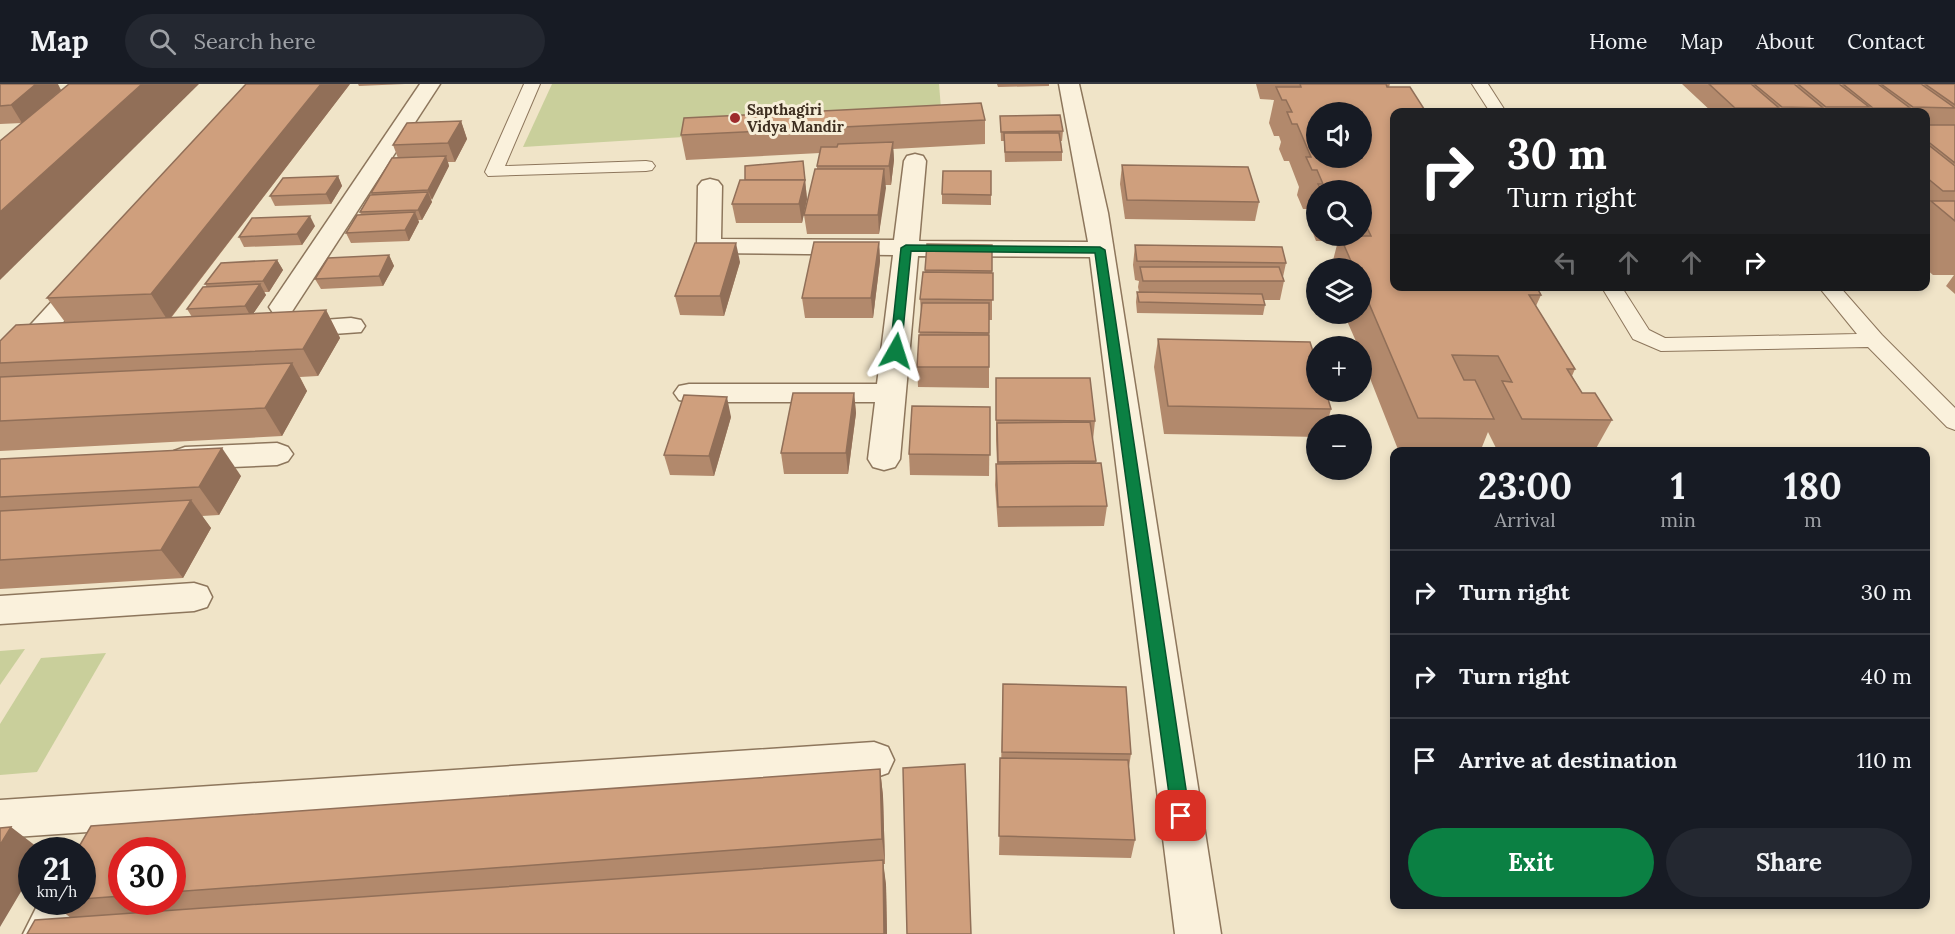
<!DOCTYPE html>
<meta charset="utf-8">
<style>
:root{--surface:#171b24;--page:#242831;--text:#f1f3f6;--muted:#9ea1a6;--line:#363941;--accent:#0b8043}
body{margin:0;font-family:Lora,serif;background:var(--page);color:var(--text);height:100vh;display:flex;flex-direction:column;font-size:22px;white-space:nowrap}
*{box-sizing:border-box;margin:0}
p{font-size:20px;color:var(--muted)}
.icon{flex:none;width:33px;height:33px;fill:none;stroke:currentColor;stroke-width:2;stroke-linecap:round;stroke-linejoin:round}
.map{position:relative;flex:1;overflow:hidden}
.drawer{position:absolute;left:1390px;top:363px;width:540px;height:462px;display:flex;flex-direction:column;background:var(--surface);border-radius:12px;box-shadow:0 3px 9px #0003}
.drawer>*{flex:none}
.banner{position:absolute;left:1390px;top:24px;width:540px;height:183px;border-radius:12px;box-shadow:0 3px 9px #0003;background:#202124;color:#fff;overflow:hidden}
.buttons{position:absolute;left:1306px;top:18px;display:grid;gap:12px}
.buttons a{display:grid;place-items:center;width:66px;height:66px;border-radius:50%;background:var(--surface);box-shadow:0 3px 9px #0003;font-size:30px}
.speed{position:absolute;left:18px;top:753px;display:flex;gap:12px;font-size:30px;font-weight:700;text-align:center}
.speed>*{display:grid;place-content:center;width:78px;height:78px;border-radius:50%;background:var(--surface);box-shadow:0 3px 9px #0003;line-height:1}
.speed small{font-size:15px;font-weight:400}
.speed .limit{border:9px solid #d22;background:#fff;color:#111}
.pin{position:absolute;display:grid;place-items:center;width:51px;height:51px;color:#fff;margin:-26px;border-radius:12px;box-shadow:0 3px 9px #0006}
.me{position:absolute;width:66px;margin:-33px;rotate:6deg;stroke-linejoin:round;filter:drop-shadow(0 0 4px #0008)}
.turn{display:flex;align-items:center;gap:21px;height:126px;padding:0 18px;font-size:27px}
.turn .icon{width:78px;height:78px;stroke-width:2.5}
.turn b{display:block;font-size:42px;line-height:51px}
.lanes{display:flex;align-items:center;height:57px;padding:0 18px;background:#0003;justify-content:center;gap:30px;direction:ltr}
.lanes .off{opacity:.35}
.eta{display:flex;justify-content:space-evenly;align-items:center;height:102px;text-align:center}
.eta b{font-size:36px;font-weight:700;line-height:42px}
.action{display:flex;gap:12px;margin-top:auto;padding:12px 18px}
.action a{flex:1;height:69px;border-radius:36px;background:var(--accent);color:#fff;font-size:24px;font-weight:700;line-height:69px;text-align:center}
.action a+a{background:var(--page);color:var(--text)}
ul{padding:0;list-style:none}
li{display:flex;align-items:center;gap:18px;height:84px;padding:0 18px;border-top:2px solid var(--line)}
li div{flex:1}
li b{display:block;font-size:22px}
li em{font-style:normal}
header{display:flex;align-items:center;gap:36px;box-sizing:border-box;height:84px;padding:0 30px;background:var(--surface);border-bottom:2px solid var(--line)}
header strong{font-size:28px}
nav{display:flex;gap:33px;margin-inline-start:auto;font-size:21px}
.search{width:420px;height:54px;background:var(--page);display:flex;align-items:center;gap:15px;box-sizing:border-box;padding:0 21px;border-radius:33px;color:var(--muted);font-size:22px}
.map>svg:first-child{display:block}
</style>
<header>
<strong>Map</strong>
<div class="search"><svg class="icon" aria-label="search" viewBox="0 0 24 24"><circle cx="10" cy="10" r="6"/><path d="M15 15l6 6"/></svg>Search here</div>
<nav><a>Home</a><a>Map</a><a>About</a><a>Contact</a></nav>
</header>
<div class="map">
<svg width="1955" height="850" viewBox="0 0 1955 850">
<rect width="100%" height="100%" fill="#f0e4c8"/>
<g fill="#c9cf9b">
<polygon points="552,0 939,0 942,37 523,63"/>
<polygon points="25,565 0,601 0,567"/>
<polygon points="106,569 37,688 0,691 0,640 41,574"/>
</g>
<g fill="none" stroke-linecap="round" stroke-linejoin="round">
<defs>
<g id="lane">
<polygon points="524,0 540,0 505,82 646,77 652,78 655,82 652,86 646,87 488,92 485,88"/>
<polygon points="1472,0 1488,0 1506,28 1490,28"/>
<polygon points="1601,202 1621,202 1649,246 1665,254 1857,250 1818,202 1839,202 1882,251 1955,324 1955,346 1947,343 1868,263 1661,267 1633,255"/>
</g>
<g id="street">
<polygon points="420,0 440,0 291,229 282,231 273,229 269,223"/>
<polygon points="1059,0 1079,0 1108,129 1221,850 1175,850 1090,173 918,172 900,375 895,383 884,386 873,383 868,375 875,318 689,318 679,316 674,309 679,302 689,300 877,300 893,171 709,169 700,167 697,162 698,102 702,97 710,95 718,97 722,102 721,155 894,156 904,77 907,72 915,70 923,72 926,77 919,157 1088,158"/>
<polygon points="87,187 96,189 100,195 96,201 10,298 0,301 0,274 78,189"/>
<polygon points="351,234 361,236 365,242 361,248 291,253 281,251 277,245 281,239"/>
<polygon points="277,359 288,363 293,370 288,377 277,381 185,385 174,381 169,374 174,367 185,363"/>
<polygon points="194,499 207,503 212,513 207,523 194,527 0,540 0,512"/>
<polygon points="874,658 888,663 894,676 888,689 874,694 0,754 0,716"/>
<polygon points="82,809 86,818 71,850 23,850 39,818 82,818"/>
</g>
</defs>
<use href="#lane" stroke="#8d765c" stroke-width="2"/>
<use href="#street" stroke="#8d765c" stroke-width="3"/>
<use href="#lane" fill="#faf1dc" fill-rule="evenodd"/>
<use href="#street" fill="#faf1dc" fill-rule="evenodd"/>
</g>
<g fill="#b2896c" fill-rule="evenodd">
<polygon points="0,0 61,6 22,39 0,40"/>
<polygon points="350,0 171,234 192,233 187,225 207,203 205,200 277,176 283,186 269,208 264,208 266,211 253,230 326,226 340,254 318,292 300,293 307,307 282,352 0,367 0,257 65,238 47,214"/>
<polygon points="358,0 405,0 359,2"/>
<polygon points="997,0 1049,0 1049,2 998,3"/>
<path d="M 1256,0 L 1390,0 L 1389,3 L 1395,202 L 1541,211 L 1536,222 L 1575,285 L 1572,292 L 1582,309 L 1612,336 L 1594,368 L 1498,368 L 1488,348 L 1480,368 L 1399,368 L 1362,274 L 1362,262 L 1358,262 L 1344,230 L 1362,230 L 1362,184 L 1331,184 L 1338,157 L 1316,157 L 1309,139 L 1311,131 L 1308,125 L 1303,125 L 1297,111 L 1299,103 L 1289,77 L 1284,77 L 1279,65 L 1281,58 L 1279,52 L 1274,52 L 1269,39 L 1274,16 L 1260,15 ZM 1317,106 L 1362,106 L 1362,152 L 1317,152 Z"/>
<polygon points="1682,0 1955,0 1955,210 1946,202 1954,191 1933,191 1926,185 1926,179 1927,177 1926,176 1926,28 1712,28"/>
<polygon points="1000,32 1063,47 1062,57 1061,57 1062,68 1062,77 1005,78 1004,57 1001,57"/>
<polygon points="985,36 985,60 893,65 894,76 891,101 885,101 879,150 807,150 804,131 817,85 817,82 820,69 686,76 681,51"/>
<polygon points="461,37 467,55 455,78 448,78 449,82 431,116 432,118 422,136 418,136 419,138 409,157 351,159 346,149 361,131 360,128 372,111 371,109 398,74 393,61"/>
<polygon points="803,77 807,115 802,139 736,139 732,120 745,96"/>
<polygon points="1122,81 1259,118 1255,137 1125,135 1120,100"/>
<polygon points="991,87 991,121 942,120 942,110"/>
<polygon points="338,92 342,102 331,120 275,122 270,112"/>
<polygon points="315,142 302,161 244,163 239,153"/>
<polygon points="879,158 880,177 873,234 805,234 802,214"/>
<polygon points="927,160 992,161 992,236 989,236 989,304 918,303 917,283 921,229 920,215 925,188"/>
<polygon points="1135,161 1286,179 1283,193 1284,197 1280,216 1264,216 1265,221 1263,231 1137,229 1136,218 1137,208 1139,208 1138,203 1139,197 1135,196 1133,181"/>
<polygon points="389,171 394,182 383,202 321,205 315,195"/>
<polygon points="740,178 724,232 680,231 675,212"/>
<polygon points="1158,255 1331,325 1327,340 1317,340 1317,353 1164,350 1154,283"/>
<polygon points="996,294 1095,337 1093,356 1096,379 1107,422 1104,442 998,443 995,401 996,380 997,380 996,356"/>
<polygon points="854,309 856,329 848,390 784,390 781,369"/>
<polygon points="990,323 989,392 910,391 909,370"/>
<polygon points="731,333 714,392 670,391 664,371"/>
<polygon points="0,375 241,392 219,431 202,432 211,444 183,494 0,505"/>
<polygon points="1003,600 1131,670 1129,683 1135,756 1131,774 999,771"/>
<path d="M 880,685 L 883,712 L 885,780 L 883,780 L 886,801 L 887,850 L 27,850 L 71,834 L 50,818 L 82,818 L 82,766 ZM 122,766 L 172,766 L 172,818 L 122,818 Z"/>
</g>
<g fill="#916f58">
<polygon points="36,0 58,0 61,6 22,39 11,21"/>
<polygon points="142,0 199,0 0,196 0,128"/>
<polygon points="321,0 350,0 168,237 151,210"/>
<polygon points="461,37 467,55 455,78 448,59"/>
<polygon points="893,58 894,76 891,101 889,82"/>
<polygon points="446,72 449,82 432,116 428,106"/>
<polygon points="884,85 886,104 879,150 878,131"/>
<polygon points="338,92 342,102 331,120 326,110"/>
<polygon points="805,96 807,115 802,139 799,120"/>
<polygon points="428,108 432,118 422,136 418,126"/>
<polygon points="415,128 419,138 409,157 405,146"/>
<polygon points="310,132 315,142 302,161 297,150"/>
<polygon points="879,158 880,177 873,234 871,214"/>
<polygon points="736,159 740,178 724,232 720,212"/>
<polygon points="389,171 394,182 383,202 379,192"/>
<polygon points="277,176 283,186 269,208 263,197"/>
<polygon points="260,200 266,211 251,233 245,222"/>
<polygon points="326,226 340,254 318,292 303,265"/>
<polygon points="292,279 307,307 282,352 265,324"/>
<polygon points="854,309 856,329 848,390 846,369"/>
<polygon points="727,313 731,333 714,392 709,372"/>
<polygon points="222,364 241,392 219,431 199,403"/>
<polygon points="191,416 211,444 183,494 161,466"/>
<polygon points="880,685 883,712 885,780 882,755"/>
<polygon points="11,743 41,766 32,766 32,789 0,843 0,761"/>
<polygon points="883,776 886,801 887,850 884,850"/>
</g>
<g fill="#cf9f7d" stroke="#916f58" stroke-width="1.5" fill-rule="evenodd">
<polygon points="0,0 36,0 11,21 0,22"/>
<polygon points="69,0 142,0 0,128 0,57"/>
<polygon points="246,0 321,0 151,210 47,214"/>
<path d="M 1300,0 L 1386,0 L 1387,3 L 1410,3 L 1426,28 L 1395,28 L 1395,202 L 1536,202 L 1541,211 L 1529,211 L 1575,285 L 1567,285 L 1582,309 L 1595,309 L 1612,336 L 1522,335 L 1502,297 L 1512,298 L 1498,272 L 1452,271 L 1464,296 L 1475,296 L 1494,335 L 1418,334 L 1362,203 L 1362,184 L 1354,184 L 1340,152 L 1371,152 L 1362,133 L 1362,106 L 1321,106 L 1318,100 L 1323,100 L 1317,86 L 1312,86 L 1306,73 L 1311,73 L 1297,40 L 1292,40 L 1287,28 L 1292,28 L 1286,16 L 1282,16 L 1276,3 L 1301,3 ZM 1317,28 L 1362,28 L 1362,74 L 1317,74 Z"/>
<polygon points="1709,0 1751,0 1779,24 1735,24"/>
<polygon points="1754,0 1794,0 1823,24 1782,23"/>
<polygon points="1798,0 1839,0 1869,23 1826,23"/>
<polygon points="1843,0 1878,0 1910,24 1873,24"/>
<polygon points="1881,0 1921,0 1955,24 1913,23"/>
<polygon points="1925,0 1955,0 1955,21"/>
<polygon points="981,19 985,36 681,51 684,34"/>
<polygon points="1060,31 1063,47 1001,48 1000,32"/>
<polygon points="461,37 448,59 393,61 407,39"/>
<polygon points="1926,41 1955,41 1955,79 1926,56"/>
<polygon points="1004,49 1059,49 1062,68 1005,68"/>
<polygon points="893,58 889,82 817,82 821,63 837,63 838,60"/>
<polygon points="1926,59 1955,82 1955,107 1943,107 1926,93"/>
<polygon points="446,72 428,106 371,109 392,74"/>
<polygon points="803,77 805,96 745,96 745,82"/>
<polygon points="1122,81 1248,83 1259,118 1127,116"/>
<polygon points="815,85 884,85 878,131 804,131"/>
<polygon points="943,87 991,87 991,111 942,110"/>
<polygon points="338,92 326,110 270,112 283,94"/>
<polygon points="740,96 805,96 799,120 732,120"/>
<polygon points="428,108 418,126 360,128 370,111"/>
<polygon points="1931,117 1955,117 1955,137"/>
<polygon points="415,128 405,146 346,149 357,131"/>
<polygon points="310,132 297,150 239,153 252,134"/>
<polygon points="814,158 879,158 871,214 802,214"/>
<polygon points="695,159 736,159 720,212 675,212"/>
<polygon points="927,160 992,161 992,187 925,186"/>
<polygon points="1135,161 1282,163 1286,179 1137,177"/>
<polygon points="389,171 379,192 315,195 328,174"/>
<polygon points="277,176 263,197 205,200 221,179"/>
<polygon points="1140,183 1279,183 1284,197 1143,197"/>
<polygon points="923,188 993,189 993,216 920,215"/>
<polygon points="260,200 245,222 187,225 203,203"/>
<polygon points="1137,208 1262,210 1265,221 1139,218"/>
<polygon points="922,219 989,219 989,249 919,248"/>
<polygon points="326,226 303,265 0,279 0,257 16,241"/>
<polygon points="919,251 989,251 989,283 917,283"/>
<polygon points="1158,255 1310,258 1317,280 1317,308 1326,308 1331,325 1168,322"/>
<polygon points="292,279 265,324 0,337 0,293"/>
<polygon points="996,294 1090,294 1095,337 996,336"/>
<polygon points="793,309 854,309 846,369 781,369"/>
<polygon points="684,311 727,313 709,372 664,371"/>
<polygon points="912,322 990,323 990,371 909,370"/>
<polygon points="1090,338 1096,377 998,378 997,339"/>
<polygon points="222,364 199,403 0,413 0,375"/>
<polygon points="1101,379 1107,422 998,423 996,380"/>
<polygon points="191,416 161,466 0,476 0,427"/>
<polygon points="1003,600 1126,603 1131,670 1002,668"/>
<polygon points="1000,674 1128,676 1135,756 999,752"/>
<polygon points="965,680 971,850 907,850 903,684"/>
<polygon points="880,685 882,755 172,808 172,766 122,766 122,812 82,815 82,766 77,766 91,742"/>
<polygon points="11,743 0,761 0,744"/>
<polygon points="883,776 884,850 27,850 35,836"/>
</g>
<polygon fill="#0b8043" stroke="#07532c" stroke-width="1.5" points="906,161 1100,163 1105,166 1190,732 1187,738 1181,740 1175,738 1172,732 1095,169 911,167 901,267 896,271 890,267 901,164"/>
<circle fill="#9e2a2b" stroke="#f7eed8" stroke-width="2" cx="735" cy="34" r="6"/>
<g text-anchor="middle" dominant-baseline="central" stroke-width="6" stroke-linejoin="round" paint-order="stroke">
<g font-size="15" font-weight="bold" fill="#3d2e20" stroke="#f7eed8" text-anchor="start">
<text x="747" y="25">Sapthagiri<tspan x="747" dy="17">Vidya Mandir</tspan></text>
</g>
</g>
</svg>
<div class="buttons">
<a><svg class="icon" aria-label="sound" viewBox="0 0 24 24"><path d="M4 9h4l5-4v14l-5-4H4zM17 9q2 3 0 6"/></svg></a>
<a><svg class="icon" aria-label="search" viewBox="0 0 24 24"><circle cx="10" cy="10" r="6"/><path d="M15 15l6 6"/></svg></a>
<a><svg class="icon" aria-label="layers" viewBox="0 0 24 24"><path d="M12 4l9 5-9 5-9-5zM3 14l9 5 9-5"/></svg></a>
<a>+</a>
<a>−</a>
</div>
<div class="speed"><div>21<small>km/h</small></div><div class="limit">30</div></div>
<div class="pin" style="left:1181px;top:732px;background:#d93025"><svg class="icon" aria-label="arrive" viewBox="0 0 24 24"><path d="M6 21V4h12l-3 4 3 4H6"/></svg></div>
<svg class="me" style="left:896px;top:267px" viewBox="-20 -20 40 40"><path d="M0-17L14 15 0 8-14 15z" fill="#0b8043" stroke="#fff" stroke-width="4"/></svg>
<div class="banner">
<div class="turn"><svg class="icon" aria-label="right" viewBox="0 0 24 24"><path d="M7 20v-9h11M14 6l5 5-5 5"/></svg><div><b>30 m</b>Turn right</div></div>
<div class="lanes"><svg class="icon off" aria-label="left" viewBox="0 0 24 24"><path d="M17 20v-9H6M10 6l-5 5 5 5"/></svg><svg class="icon off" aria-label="ahead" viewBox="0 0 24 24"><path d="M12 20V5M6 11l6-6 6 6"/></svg><svg class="icon off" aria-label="ahead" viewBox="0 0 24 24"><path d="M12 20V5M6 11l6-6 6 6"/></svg><svg class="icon" aria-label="right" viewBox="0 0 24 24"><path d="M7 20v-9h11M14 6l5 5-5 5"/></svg></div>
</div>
<section class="drawer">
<div class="eta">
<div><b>23:00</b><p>Arrival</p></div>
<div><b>1</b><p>min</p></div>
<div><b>180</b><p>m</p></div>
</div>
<ul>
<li><svg class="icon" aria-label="right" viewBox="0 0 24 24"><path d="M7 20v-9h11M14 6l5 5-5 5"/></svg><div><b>Turn right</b></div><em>30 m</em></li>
<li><svg class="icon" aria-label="right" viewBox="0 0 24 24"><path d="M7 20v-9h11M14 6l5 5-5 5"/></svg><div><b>Turn right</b></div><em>40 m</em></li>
<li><svg class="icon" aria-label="arrive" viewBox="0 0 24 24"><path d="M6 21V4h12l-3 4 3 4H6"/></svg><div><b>Arrive at destination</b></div><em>110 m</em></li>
</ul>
<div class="action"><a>Exit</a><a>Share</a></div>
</section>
</div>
